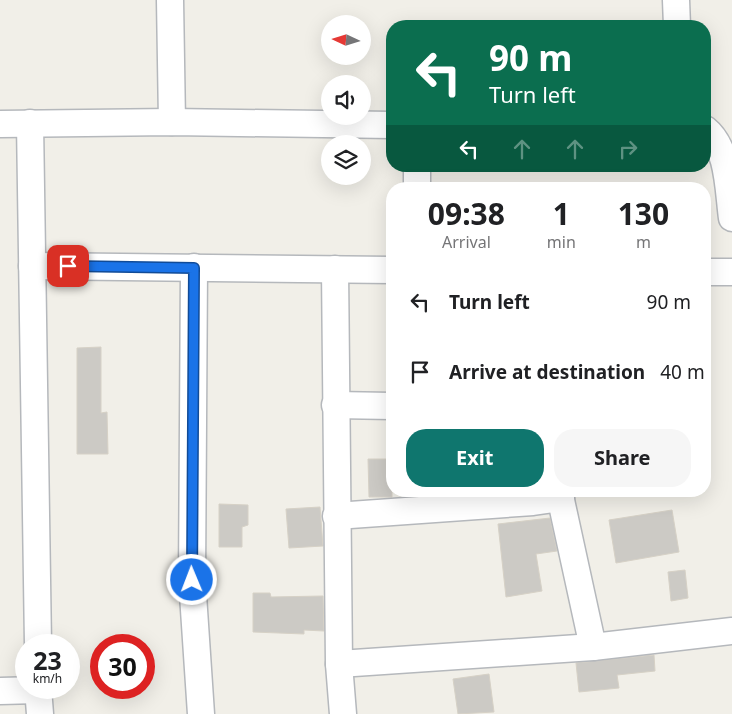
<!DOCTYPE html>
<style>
:root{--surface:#fff;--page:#f6f6f6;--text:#202124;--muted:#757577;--accent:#0f766e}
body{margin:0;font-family:"Noto Sans",sans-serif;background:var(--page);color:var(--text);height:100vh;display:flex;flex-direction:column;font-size:19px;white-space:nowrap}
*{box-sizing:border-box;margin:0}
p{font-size:16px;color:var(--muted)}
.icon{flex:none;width:28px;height:28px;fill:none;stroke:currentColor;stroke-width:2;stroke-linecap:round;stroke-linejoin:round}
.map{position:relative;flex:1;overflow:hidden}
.side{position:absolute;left:386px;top:182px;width:325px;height:315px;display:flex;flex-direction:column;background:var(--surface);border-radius:20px;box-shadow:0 5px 20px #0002}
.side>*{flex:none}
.hud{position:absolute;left:386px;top:20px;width:325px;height:152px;border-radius:20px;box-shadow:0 5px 20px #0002;background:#0b6e4f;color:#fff;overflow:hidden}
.needle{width:32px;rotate:274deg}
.tools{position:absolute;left:321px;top:15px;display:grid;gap:10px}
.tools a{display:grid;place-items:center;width:50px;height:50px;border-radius:50%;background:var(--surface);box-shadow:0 5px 20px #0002;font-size:25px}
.speed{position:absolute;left:15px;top:634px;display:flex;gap:10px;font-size:25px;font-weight:700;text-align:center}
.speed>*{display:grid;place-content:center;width:65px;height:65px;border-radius:50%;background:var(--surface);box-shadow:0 5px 20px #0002;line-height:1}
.speed small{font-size:12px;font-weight:400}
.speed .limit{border:8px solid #d22;background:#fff;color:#111}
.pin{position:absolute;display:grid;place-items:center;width:42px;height:42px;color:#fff;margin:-21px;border-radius:10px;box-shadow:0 2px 8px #0006}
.me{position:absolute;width:55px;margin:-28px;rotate:359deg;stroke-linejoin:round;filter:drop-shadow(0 0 4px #0008)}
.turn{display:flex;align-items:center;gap:18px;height:105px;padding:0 20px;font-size:22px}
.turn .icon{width:65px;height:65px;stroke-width:2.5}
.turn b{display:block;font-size:35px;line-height:42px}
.lanes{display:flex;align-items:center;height:48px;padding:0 20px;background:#0003;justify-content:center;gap:25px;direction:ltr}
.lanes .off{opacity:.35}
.eta{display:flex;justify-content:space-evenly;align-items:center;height:85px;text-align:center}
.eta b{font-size:30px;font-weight:700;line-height:35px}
.primary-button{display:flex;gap:10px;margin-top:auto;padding:10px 20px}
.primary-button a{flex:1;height:58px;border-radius:20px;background:var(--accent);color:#fff;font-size:20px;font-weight:700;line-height:58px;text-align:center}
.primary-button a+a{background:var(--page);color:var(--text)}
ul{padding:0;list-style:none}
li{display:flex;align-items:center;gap:15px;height:70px;padding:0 20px}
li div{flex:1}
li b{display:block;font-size:19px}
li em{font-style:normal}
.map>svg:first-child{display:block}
</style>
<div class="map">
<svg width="732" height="714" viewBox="0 0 732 714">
<rect width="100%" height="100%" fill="#f1efe8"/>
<g fill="#cccac5" stroke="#d6d1c6">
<polygon points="101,347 101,413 107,412 108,454 77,454 77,348"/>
<polygon points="368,459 392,459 392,497 369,497"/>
<polygon points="219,504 248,505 248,525 242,527 242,547 219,547"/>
<polygon points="320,507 323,546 289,548 286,509"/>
<polygon points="672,510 679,552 616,563 609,520"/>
<polygon points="550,518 557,551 536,554 542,591 506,597 498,524"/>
<polygon points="685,570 688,598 671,601 668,572"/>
<polygon points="253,593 270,593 271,597 323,596 324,631 304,630 304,634 253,632"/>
<polygon points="654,655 655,671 617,675 619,688 579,692 576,663"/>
<polygon points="489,674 494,712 458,714 453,679"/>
</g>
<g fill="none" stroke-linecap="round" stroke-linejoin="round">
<defs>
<g id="minor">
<polyline points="170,0 172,122"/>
<polyline points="676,0 677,26"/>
<polyline points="30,123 38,645"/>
<polyline points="0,124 172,122 392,125"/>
<path d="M 705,129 C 729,148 728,189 732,218"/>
<polyline points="417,189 417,166"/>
<polyline points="32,266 392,270"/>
<polyline points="194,267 192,580 201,714"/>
<polyline points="335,269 339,664 343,714"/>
<polyline points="705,272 732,272"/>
<polyline points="335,405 392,406"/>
<polyline points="559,491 593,647"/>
<polyline points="336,516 533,502 561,498"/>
<polyline points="339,664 593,647 732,631"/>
<polyline points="38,688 40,714"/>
<polyline points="0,691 39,690"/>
</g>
</defs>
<use href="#minor" stroke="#b5b8bc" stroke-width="29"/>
<use href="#minor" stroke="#fff" stroke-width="26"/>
</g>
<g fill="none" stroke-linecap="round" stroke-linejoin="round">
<defs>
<polyline id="route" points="68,266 194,268 192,580"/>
</defs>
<use href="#route" stroke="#114b97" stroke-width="12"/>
<use href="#route" stroke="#1a73e8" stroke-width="9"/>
</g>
</svg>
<div class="tools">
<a><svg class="needle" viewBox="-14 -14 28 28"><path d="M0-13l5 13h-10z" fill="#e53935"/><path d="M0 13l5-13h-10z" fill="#757577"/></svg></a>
<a><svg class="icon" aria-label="sound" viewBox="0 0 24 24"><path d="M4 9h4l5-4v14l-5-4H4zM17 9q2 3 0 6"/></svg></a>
<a><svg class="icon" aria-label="layers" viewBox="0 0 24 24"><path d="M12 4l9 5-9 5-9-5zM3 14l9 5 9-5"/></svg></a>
</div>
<div class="speed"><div>23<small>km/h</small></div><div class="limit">30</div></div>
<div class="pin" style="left:68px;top:266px;background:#d93025"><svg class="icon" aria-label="arrive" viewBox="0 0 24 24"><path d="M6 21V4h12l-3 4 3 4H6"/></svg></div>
<svg class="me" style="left:192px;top:580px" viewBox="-20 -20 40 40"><circle r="17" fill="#1a73e8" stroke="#fff" stroke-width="3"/><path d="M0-11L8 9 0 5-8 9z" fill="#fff"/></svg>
<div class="hud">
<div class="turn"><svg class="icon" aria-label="left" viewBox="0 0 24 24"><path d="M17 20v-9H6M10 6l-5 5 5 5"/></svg><div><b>90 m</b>Turn left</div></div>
<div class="lanes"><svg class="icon" aria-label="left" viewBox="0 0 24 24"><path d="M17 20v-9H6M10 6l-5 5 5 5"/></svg><svg class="icon off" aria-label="ahead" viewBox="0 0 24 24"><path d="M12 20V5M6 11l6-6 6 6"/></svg><svg class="icon off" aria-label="ahead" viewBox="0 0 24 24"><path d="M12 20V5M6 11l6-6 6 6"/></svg><svg class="icon off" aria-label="right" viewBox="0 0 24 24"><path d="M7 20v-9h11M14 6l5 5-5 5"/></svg></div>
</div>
<section class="side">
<div class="eta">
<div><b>09:38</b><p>Arrival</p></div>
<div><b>1</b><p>min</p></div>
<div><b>130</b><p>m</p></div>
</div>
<ul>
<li><svg class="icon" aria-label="left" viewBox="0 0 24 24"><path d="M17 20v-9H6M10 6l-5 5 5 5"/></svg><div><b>Turn left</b></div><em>90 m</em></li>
<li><svg class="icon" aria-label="arrive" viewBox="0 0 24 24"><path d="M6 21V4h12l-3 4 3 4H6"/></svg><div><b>Arrive at destination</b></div><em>40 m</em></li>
</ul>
<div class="primary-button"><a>Exit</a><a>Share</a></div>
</section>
</div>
